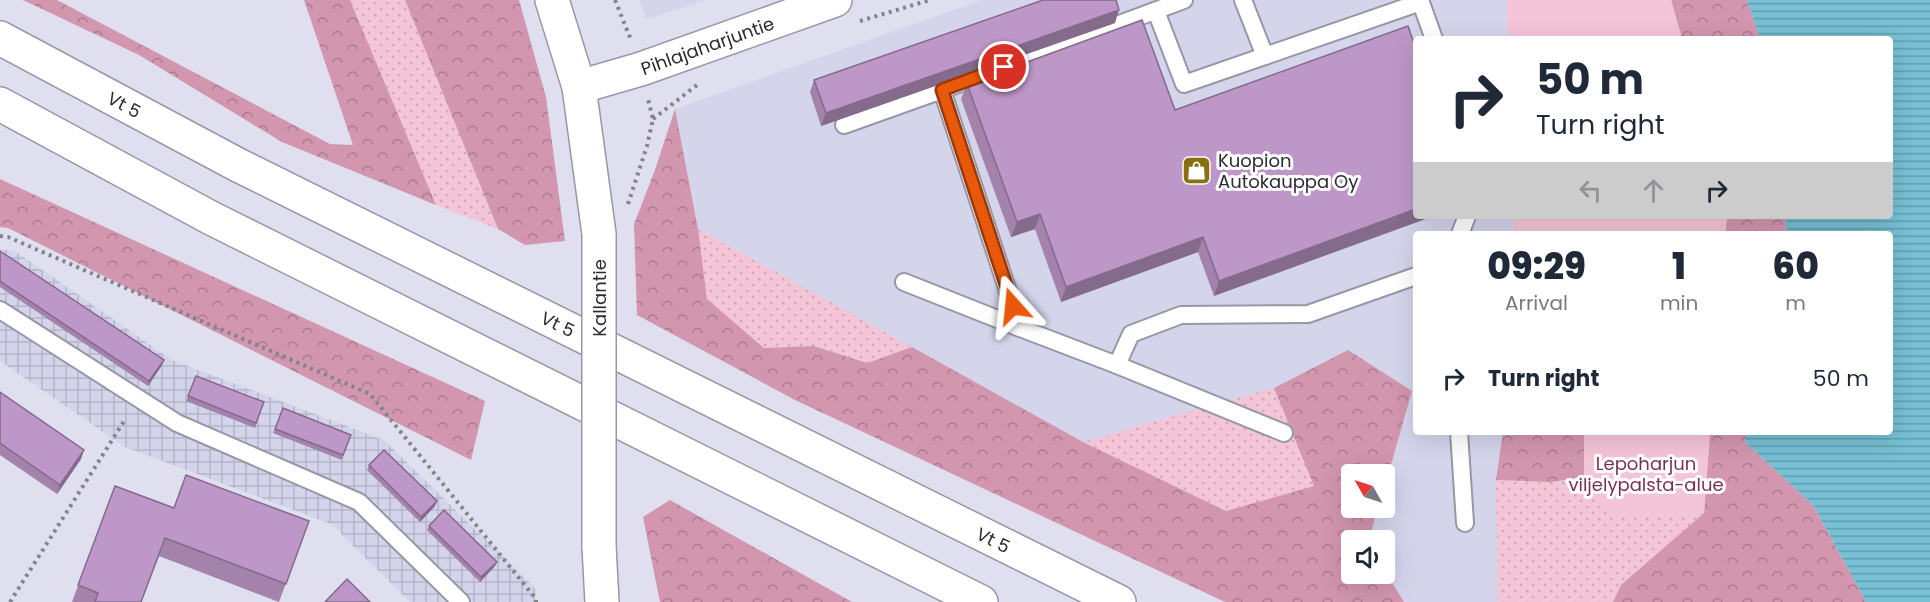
<!DOCTYPE html>
<style>
:root{--surface:#fff;--page:#f2f2f3;--text:#1f2937;--muted:#747a83}
body{margin:0;font-family:Poppins,sans-serif;background:var(--page);color:var(--text);height:100vh;display:flex;flex-direction:column;font-size:22px;white-space:nowrap}
*{box-sizing:border-box;margin:0}
p{font-size:20px;color:var(--muted)}
.icon{flex:none;width:33px;height:33px;fill:none;stroke:currentColor;stroke-width:2;stroke-linecap:round;stroke-linejoin:round}
.map{position:relative;flex:1;overflow:hidden}
.side{position:absolute;left:1413px;top:231px;width:480px;height:204px;display:flex;flex-direction:column;background:var(--surface);border-radius:6px;box-shadow:0 6px 24px #0002}
.side>*{flex:none}
.banner{position:absolute;left:1413px;top:36px;width:480px;height:183px;border-radius:6px;box-shadow:0 6px 24px #0002;background:#fff;color:var(--text);overflow:hidden}
.needle{width:39px;rotate:309deg}
.fabs{position:absolute;left:1341px;top:464px;display:grid;gap:12px}
.fabs a{display:grid;place-items:center;width:54px;height:54px;border-radius:6px;background:var(--surface);box-shadow:0 6px 24px #0002;font-size:30px}
.pin{position:absolute;display:grid;place-items:center;width:51px;height:51px;color:#fff;margin:-26px;border:3px solid #fff;border-radius:50%;box-shadow:0 2px 6px #0007}
.me{position:absolute;width:66px;margin:-33px;rotate:342deg;stroke-linejoin:round;filter:drop-shadow(0 0 4px #0008)}
.turn{display:flex;align-items:center;gap:21px;height:126px;padding:0 24px;font-size:27px}
.turn .icon{width:78px;height:78px;stroke-width:2.5}
.turn b{display:block;font-size:42px;line-height:51px}
.lanes{display:flex;align-items:center;height:57px;padding:0 24px;background:#0003;justify-content:center;gap:30px;direction:ltr}
.lanes .off{opacity:.35}
.eta{display:flex;justify-content:space-evenly;align-items:center;height:102px;text-align:center}
.eta b{font-size:36px;font-weight:800;line-height:42px}
ul{padding:0;list-style:none}
li{display:flex;align-items:center;gap:18px;height:90px;padding:0 24px}
li div{flex:1}
li b{display:block;font-size:22px}
li em{font-style:normal}
.map>svg:first-child{display:block}
</style>
<div class="map">
<svg width="1930" height="602" viewBox="0 0 1930 602">
<defs>
<pattern id="industrial-grid" width="8" height="8" patternUnits="userSpaceOnUse" patternTransform="scale(1.5)"><rect width="8" height="8" fill="#d4d4eb"/><path d="M0 4h8M4 0v8" fill="none" stroke="#b6b6ca"/></pattern>
<pattern id="grass-dots" width="8" height="8" patternUnits="userSpaceOnUse" patternTransform="scale(1.5)"><rect width="8" height="8" fill="#f4c4d7"/><path d="M2 2h.1M6 6h.1" fill="none" stroke="#d1a9b9" stroke-width="1.8" stroke-linecap="round"/></pattern>
<pattern id="forest-crowns" width="20" height="18" patternUnits="userSpaceOnUse" patternTransform="scale(1.5)"><rect width="20" height="18" fill="#d296af"/><path d="M2 6a3 3 0 1 1 6 0M12 15a3 3 0 1 1 6 0" fill="none" stroke="#ab7b8f"/></pattern>
<pattern id="water-rules" width="6" height="5" patternUnits="userSpaceOnUse" patternTransform="scale(1.5)"><rect width="6" height="5" fill="#77c0d5"/><path d="M0 2.5h6" fill="none" stroke="#629cad"/></pattern>
</defs>
<rect width="100%" height="100%" fill="#dfdfef"/>
<g fill="#d4d4eb">
<polygon points="639,0 706,0 647,19"/>
<polygon points="982,0 1507,0 1508,39 1416,39 1416,216 1513,216 1514,234 1416,234 1416,432 1503,432 1496,480 1498,602 1404,602 1385,571 1384,540 1369,540 1378,507 1384,507 1385,486 1412,391 1348,351 1274,388 1083,442 698,229 675,109"/>
</g>
<polygon fill="url(#industrial-grid)" points="0,249 15,251 172,360 384,440 535,588 536,602 410,602 331,524 125,447 0,361"/>
<g fill="url(#grass-dots)">
<polygon points="350,0 405,0 498,229 436,205"/>
<polygon points="698,229 912,347 867,363 814,346 765,348 707,299"/>
<polygon points="1274,388 1314,486 1226,511 1083,442"/>
<polygon points="1584,477 1616,516 1704,513 1621,585 1613,602 1498,602 1496,480 1551,482"/>
</g>
<g fill="url(#forest-crowns)">
<polygon points="23,0 57,0 330,144 353,145 304,0 350,0 436,205 282,142 139,55"/>
<polygon points="405,0 519,0 546,97 565,241 525,245 498,229"/>
<polygon points="1671,0 1747,0 1760,39 1682,39"/>
<polygon points="675,109 698,229 707,299 764,348 814,346 867,363 912,347 1083,442 1226,511 1314,486 1274,388 1348,350 1412,391 1385,486 1384,474 1352,474 1352,507 1378,507 1369,540 1352,540 1352,573 1384,573 1385,571 1404,602 1225,602 795,400 637,315 634,224 655,170"/>
<polygon points="0,179 485,401 471,460 8,228 0,227"/>
<polygon points="1727,216 1785,216 1787,234 1725,234"/>
<polygon points="1503,432 1584,432 1584,477 1551,482 1496,480"/>
<polygon points="1710,432 1747,432 1745,442 1813,505 1866,602 1613,602 1621,585 1704,513"/>
<polygon points="670,500 852,602 660,602 643,517"/>
</g>
<g fill="#f4c4d7">
<polygon points="1507,0 1671,0 1682,39 1508,39"/>
<polygon points="1513,216 1727,216 1725,234 1514,234"/>
<polygon points="1584,432 1710,432 1704,513 1615,516 1584,477"/>
</g>
<polygon fill="url(#water-rules)" points="1747,0 1930,0 1930,602 1866,602 1813,505 1745,442 1747,432 1890,432 1890,234 1787,234 1785,216 1890,216 1890,39 1760,39"/>
<g fill="none" stroke-linecap="round" stroke-linejoin="round">
<defs>
<g id="service">
<polyline points="1184,0 942,90 1020,328 1117,365 1131,334 1181,315 1308,314 1416,276"/>
<polyline points="1243,0 1265,56"/>
<polyline points="1420,0 1434,39"/>
<polyline points="1156,11 1184,84 1421,2"/>
<polyline points="844,125 942,90"/>
<polyline points="1460,234 1467,216"/>
<polyline points="904,282 1020,328"/>
<polyline points="0,310 177,423 359,502 461,602"/>
<polyline points="1117,365 1284,433"/>
<polyline points="1459,432 1465,523"/>
</g>
<g id="tertiary">
<path id="s1" d="M 579,87 L 641,69 L 835,0"/>
</g>
<g id="secondary">
<polyline points="552,0 579,87 599,234"/>
<polyline points="599,546 602,602"/>
</g>
<g id="motorway">
<path id="s2" d="M 0,38 L 238,165 L 1119,602"/>
<polyline points="0,104 211,218 981,602"/>
</g>
</defs>
<use href="#service" stroke="#9797a6" stroke-width="20"/>
<use href="#tertiary" stroke="#9797a6" stroke-width="36"/>
<use href="#secondary" stroke="#9797a6" stroke-width="36"/>
<use href="#motorway" stroke="#9797a6" stroke-width="36"/>
<g stroke="#82828d" stroke-width="4" stroke-dasharray="3 4.5" stroke-linecap="butt">
<polyline points="615,0 631,40"/>
<polyline points="860,21 930,0"/>
<polyline points="653,119 697,85"/>
<polyline points="628,204 647,146 653,119 648,99"/>
<polyline points="0,236 8,237 370,394 536,599 536,602"/>
<polyline points="10,602 126,418"/>
</g>
<use href="#service" stroke="#fff" stroke-width="16"/>
<use href="#tertiary" stroke="#fff" stroke-width="33"/>
<use href="#secondary" stroke="#fff" stroke-width="33"/>
<use href="#motorway" stroke="#fff" stroke-width="33"/>
<defs>
<polyline id="secondary-bridge" points="599,546 599,234"/>
</defs>
<use href="#secondary-bridge" stroke="#9797a6" stroke-width="36" stroke-linecap="butt"/>
<use href="#secondary-bridge" stroke="#fff" stroke-width="33"/>
</g>
<g fill="#a382ab">
<polygon points="1115,23 821,126 810,92 814,80"/>
<polygon points="1408,26 1214,296 1198,252 1061,302 1035,229 1011,237 961,99 967,84 1175,110"/>
<polygon points="0,251 164,360 162,365 148,386 0,287"/>
<polygon points="196,376 264,402 255,428 186,401"/>
<polygon points="0,392 81,459 57,494 0,455"/>
<polygon points="283,408 351,435 342,460 273,433"/>
<polygon points="369,465 435,506 420,522 367,470"/>
<polygon points="115,486 174,508 309,521 279,602 159,556 141,602 72,602"/>
<polygon points="429,526 495,566 480,582 427,530"/>
</g>
<g fill="#846a8b">
<polygon points="1119,10 1115,23 821,126 826,113"/>
<polygon points="1416,209 1416,216 1434,216 1214,296 1219,281"/>
<polygon points="1040,214 1035,229 1011,237 1017,222"/>
<polygon points="1203,237 1198,252 1061,302 1066,287"/>
<polygon points="164,360 162,365 148,386 149,381"/>
<polygon points="84,450 81,459 57,494 60,485"/>
<polygon points="437,501 435,506 420,522 421,517"/>
<polygon points="497,562 495,566 480,582 481,577"/>
</g>
<g fill="#bd97c7" stroke="#846a8b" stroke-width="1.5">
<polygon points="1043,0 1116,0 1119,10 826,113 814,80"/>
<polygon points="1142,20 1175,110 1408,26 1416,49 1416,209 1219,281 1203,237 1066,287 1040,214 1017,222 967,84"/>
<polygon points="0,251 164,360 149,381 0,281"/>
<polygon points="196,376 264,402 256,423 188,396"/>
<polygon points="0,392 84,450 60,485 0,443"/>
<polygon points="283,408 351,435 343,455 275,429"/>
<polygon points="384,450 437,501 421,517 369,465"/>
<polygon points="186,475 309,521 286,584 165,538 141,602 95,602 98,593 78,585 115,486 174,508"/>
<polygon points="444,510 497,562 481,577 429,526"/>
<polygon points="347,579 370,602 325,602"/>
</g>
<g fill="none" stroke-linecap="round" stroke-linejoin="round">
<defs>
<polyline id="route" points="1004,67 942,90 1013,306"/>
</defs>
<use href="#route" stroke="#983908" stroke-width="15"/>
<use href="#route" stroke="#ea580c" stroke-width="10"/>
</g>
<defs>
<symbol id="shop-square" viewBox="-11 -11 22 22"><rect x="-9" y="-9" width="18" height="18" rx="4" fill="#886f0f" stroke="#fff"/><path d="M-5-2.5h2.3a2.7 3.5 0 0 1 5.4 0H5L5.5 6h-11ZM-1.5-2.5h3a1.5 2.3 0 0 0-3 0Z" fill="#fff"/></symbol>
</defs>
<g fill-rule="evenodd">
<use href="#shop-square" x="1180" y="154" width="33" height="33"/>
</g>
<g text-anchor="middle" dominant-baseline="central" stroke-width="6" stroke-linejoin="round" paint-order="stroke">
<g font-size="18" fill="#2b2b31" stroke="#fff">
<text stroke="none"><textPath href="#s1" startOffset="135">Pihlajaharjuntie</textPath></text>
<text stroke="none"><textPath href="#s2" startOffset="141">Vt 5</textPath></text>
<text transform="translate(599 298) rotate(-90)">Kallantie</text>
<text stroke="none"><textPath href="#s2" startOffset="627">Vt 5</textPath></text>
<text stroke="none"><textPath href="#s2" startOffset="1113">Vt 5</textPath></text>
</g>
<g font-size="18" fill="#2b2b31" stroke="#fff" text-anchor="start">
<text x="1218" y="160">Kuopion<tspan x="1218" dy="21">Autokauppa Oy</tspan></text>
</g>
<g font-size="18" fill="#7a3155" stroke="#fff">
<text x="1646" y="463">Lepoharjun<tspan x="1646" dy="21">viljelypalsta-alue</tspan></text>
</g>
</g>
</svg>
<div class="fabs">
<a><svg class="needle" viewBox="-14 -14 28 28"><path d="M0-13l5 13h-10z" fill="#e53935"/><path d="M0 13l5-13h-10z" fill="#747a83"/></svg></a>
<a><svg class="icon" aria-label="sound" viewBox="0 0 24 24"><path d="M4 9h4l5-4v14l-5-4H4zM17 9q2 3 0 6"/></svg></a>
</div>
<div class="pin" style="left:1004px;top:67px;background:#d93025"><svg class="icon" aria-label="arrive" viewBox="0 0 24 24"><path d="M6 21V4h12l-3 4 3 4H6"/></svg></div>
<svg class="me" style="left:1013px;top:306px" viewBox="-20 -20 40 40"><path d="M0-17L14 15 0 8-14 15z" fill="#ea580c" stroke="#fff" stroke-width="4"/></svg>
<div class="banner">
<div class="turn"><svg class="icon" aria-label="right" viewBox="0 0 24 24"><path d="M7 20v-9h11M14 6l5 5-5 5"/></svg><div><b>50 m</b>Turn right</div></div>
<div class="lanes"><svg class="icon off" aria-label="left" viewBox="0 0 24 24"><path d="M17 20v-9H6M10 6l-5 5 5 5"/></svg><svg class="icon off" aria-label="ahead" viewBox="0 0 24 24"><path d="M12 20V5M6 11l6-6 6 6"/></svg><svg class="icon" aria-label="right" viewBox="0 0 24 24"><path d="M7 20v-9h11M14 6l5 5-5 5"/></svg></div>
</div>
<section class="side">
<div class="eta">
<div><b>09:29</b><p>Arrival</p></div>
<div><b>1</b><p>min</p></div>
<div><b>60</b><p>m</p></div>
</div>
<ul>
<li><svg class="icon" aria-label="right" viewBox="0 0 24 24"><path d="M7 20v-9h11M14 6l5 5-5 5"/></svg><div><b>Turn right</b></div><em>50 m</em></li>
</ul>
</section>
</div>
